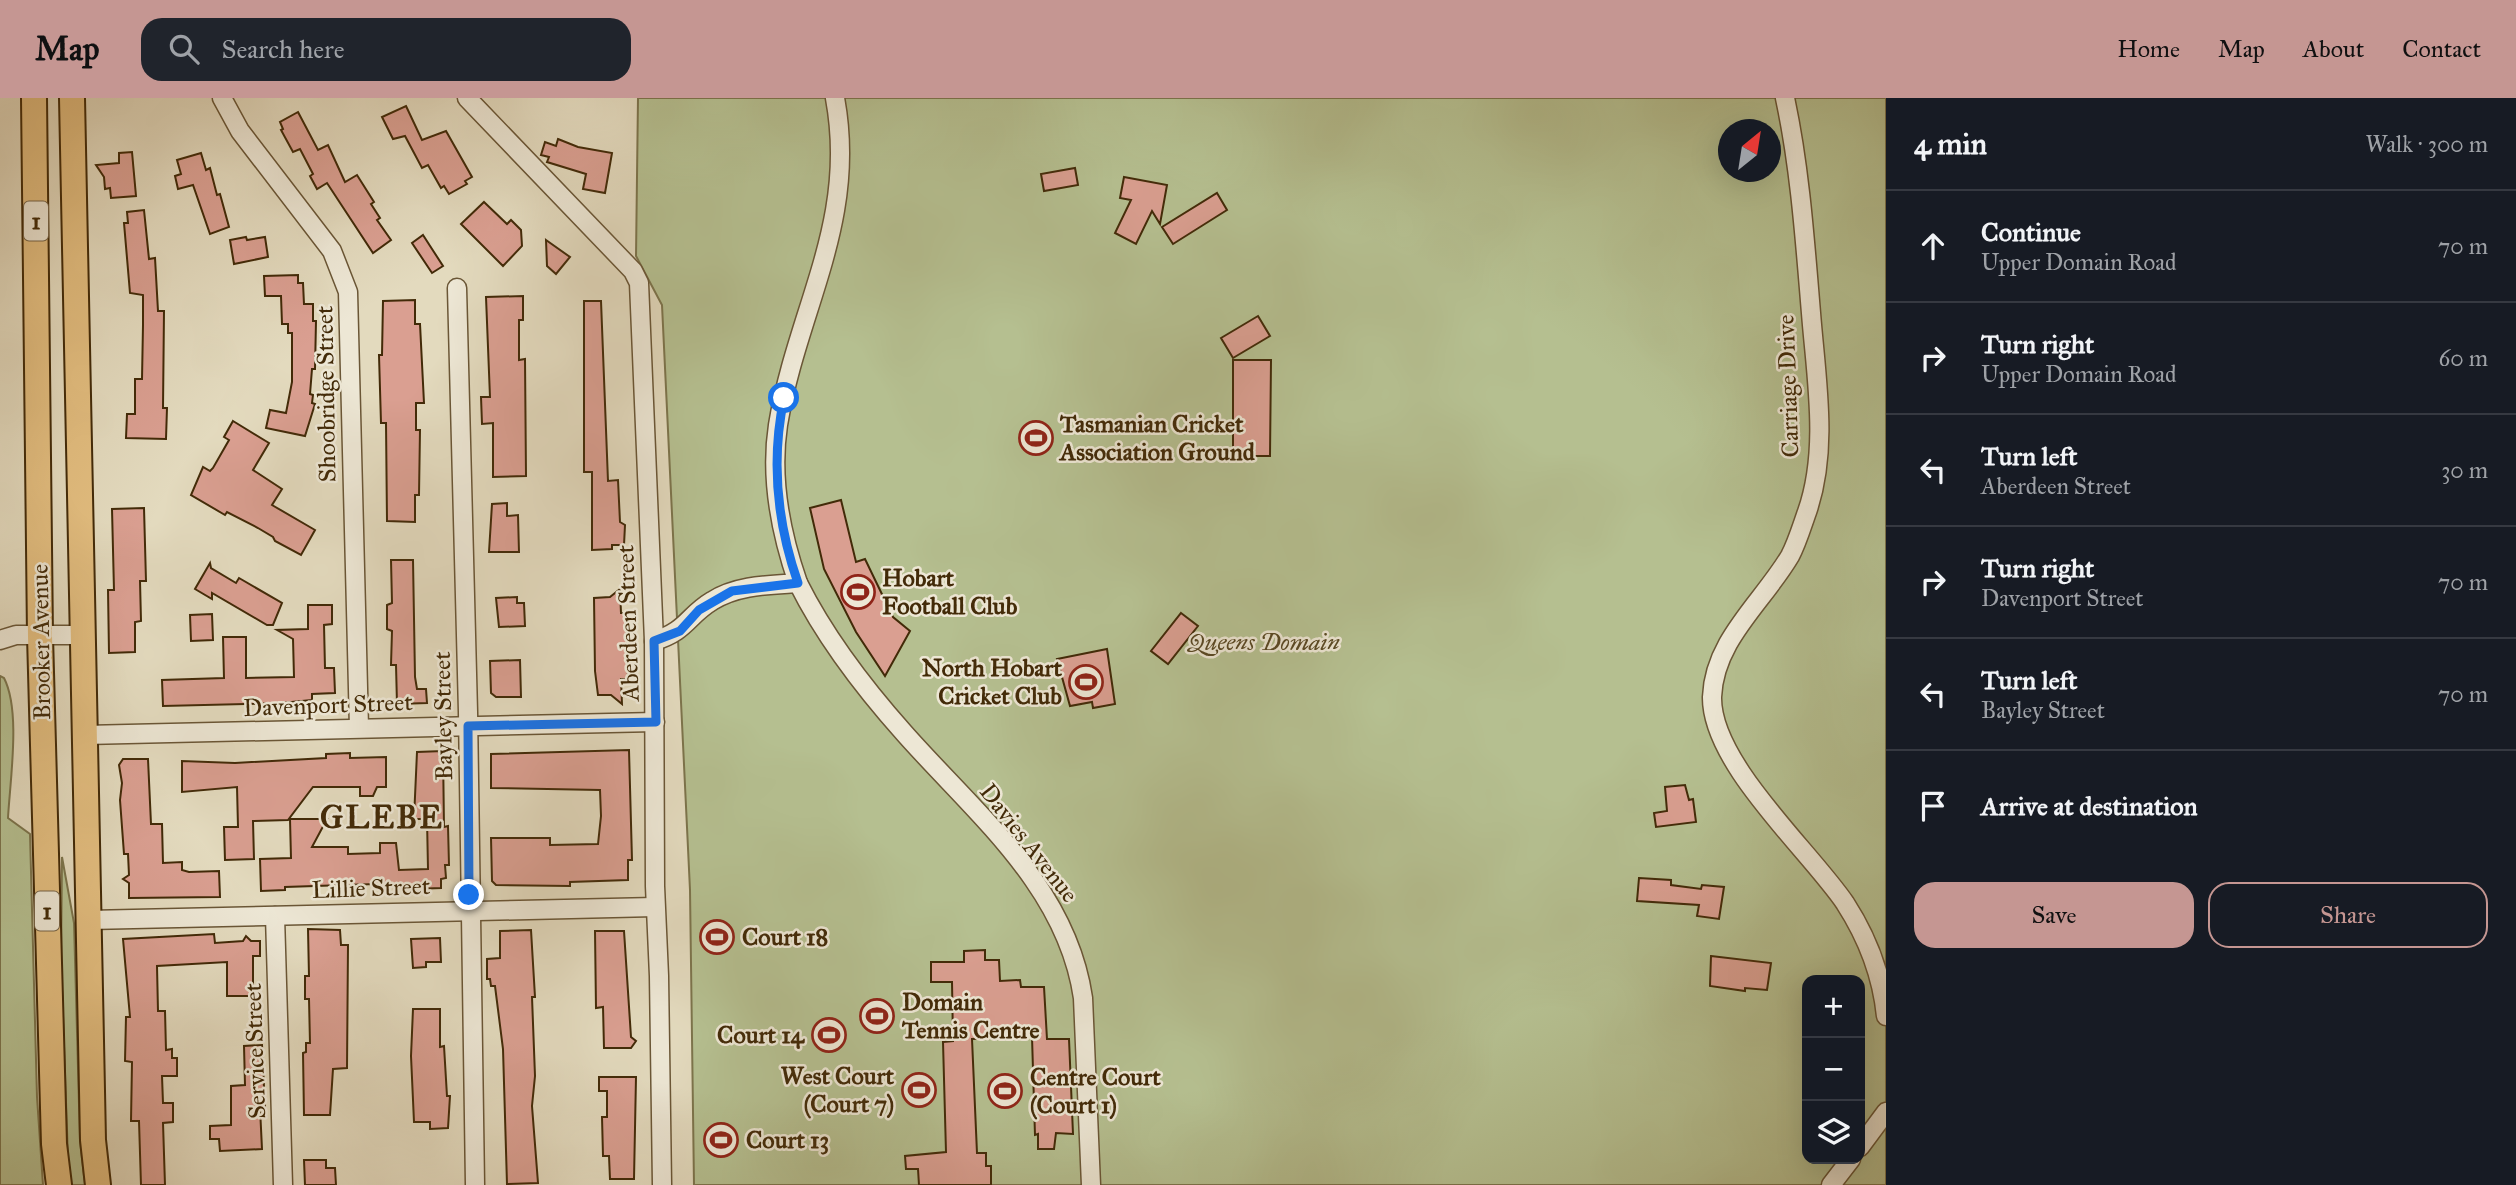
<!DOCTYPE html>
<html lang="en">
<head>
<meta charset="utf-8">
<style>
	:root { --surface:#171b24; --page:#20242c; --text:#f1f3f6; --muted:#9ea1a6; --line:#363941; --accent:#c59692 }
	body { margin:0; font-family:"IM FELL Great Primer",serif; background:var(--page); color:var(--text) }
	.controls { position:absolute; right:21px; bottom:21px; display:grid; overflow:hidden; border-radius:14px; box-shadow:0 7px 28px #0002 }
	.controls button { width:63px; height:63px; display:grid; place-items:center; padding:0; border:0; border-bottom:2px solid var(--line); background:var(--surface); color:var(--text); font:35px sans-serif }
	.compass { position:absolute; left:1718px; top:21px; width:63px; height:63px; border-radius:50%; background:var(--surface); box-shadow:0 7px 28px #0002; rotate:30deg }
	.stop { position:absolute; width:21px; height:21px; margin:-16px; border:5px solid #1a73e8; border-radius:50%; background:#fff }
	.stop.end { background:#1a73e8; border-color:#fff; box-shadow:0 2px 7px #0008 }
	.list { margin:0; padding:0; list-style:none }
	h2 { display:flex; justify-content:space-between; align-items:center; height:91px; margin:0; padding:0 28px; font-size:30px }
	h2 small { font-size:23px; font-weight:400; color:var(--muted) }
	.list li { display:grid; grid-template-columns:46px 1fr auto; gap:21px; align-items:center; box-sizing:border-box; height:112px; padding:0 28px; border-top:2px solid var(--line) }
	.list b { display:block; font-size:26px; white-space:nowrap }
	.list p { margin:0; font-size:23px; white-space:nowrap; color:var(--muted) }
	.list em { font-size:23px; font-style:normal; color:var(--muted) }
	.actions { display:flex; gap:14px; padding:21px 28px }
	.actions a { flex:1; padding:16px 0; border:2px solid var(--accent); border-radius:21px; text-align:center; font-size:24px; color:var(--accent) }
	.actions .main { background:var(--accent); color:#111 }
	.icon { flex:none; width:38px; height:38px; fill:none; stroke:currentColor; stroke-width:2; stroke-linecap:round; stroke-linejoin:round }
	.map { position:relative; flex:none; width:1886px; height:1087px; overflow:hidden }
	header { display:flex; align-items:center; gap:42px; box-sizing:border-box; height:98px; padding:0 35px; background:var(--accent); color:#111 }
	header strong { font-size:33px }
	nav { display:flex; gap:38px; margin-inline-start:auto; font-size:24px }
	.search { width:490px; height:63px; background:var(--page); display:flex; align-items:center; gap:18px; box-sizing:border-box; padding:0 24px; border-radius:21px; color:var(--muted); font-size:26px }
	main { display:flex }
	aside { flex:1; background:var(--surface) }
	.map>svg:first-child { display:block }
</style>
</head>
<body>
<header>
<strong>Map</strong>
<div class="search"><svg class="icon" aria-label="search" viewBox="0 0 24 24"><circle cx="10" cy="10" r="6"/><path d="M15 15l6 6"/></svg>Search here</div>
<nav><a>Home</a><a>Map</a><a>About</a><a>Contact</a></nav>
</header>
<main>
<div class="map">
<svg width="1886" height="1087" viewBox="0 0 1886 1087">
	<rect width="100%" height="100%" fill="#e3dabe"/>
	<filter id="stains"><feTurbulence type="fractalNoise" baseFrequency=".00286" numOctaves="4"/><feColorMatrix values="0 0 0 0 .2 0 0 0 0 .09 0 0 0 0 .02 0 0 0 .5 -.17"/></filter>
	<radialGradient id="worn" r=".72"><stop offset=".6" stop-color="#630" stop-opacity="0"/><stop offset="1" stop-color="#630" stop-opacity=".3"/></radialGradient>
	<g fill="#b5bf90" stroke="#7c744c" stroke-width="2" fill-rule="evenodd">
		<path d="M638,0H1886V1087H694L690,792L662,207L636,158ZM1728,32H1770V74H1728ZM1807,882H1860V1061H1807Z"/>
		<path d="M0,578L4,580C21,613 10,682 8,720L30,736L37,999L43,1087H0Z"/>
		<polygon points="62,759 74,825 80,1043 85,1087 71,1087 68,1060 61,864"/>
	</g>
	<g fill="#da9f91" stroke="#422a08" stroke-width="2">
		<polygon points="406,8 422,42 446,33 472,79 465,83 467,86 449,96 444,88 441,90 428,67 422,70 405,38 393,41 382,19"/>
		<polygon points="298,14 318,52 328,47 345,84 357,77 374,104 371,106 380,120 377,122 391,142 373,155 327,85 317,91 310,78 313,76 300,51 293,54 281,32 283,31 280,24"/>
		<polygon points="558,41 578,49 612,55 605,95 583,91 586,76 547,64 549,59 541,57 545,44 556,48"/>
		<polygon points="132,54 136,98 111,100 110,90 105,91 104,79 96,67 119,65 119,55"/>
		<polygon points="201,55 206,72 210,70 217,97 220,96 229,129 210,136 193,87 178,91 175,78 181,76 177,62"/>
		<polygon points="1075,70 1078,87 1044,93 1041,76"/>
		<polygon points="1124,79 1167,87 1160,126 1152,113 1136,146 1115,135 1131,102 1120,100"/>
		<polygon points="1217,95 1227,112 1173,146 1162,129"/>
		<polygon points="484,104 507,126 511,122 521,132 522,148 503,168 461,126"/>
		<polygon points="144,112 149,161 155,160 158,213 164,213 163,310 167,310 166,341 126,340 127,316 135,316 135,281 142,281 143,227 143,197 130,195 124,125 128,125 127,114"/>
		<polygon points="423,137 443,168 432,175 412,145"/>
		<polygon points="246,139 247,142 265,139 268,159 234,166 230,142"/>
		<polygon points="546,142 570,159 556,176 547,168"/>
		<polygon points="298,177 298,185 303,185 304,206 313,206 313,223 316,223 315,271 312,271 310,296 313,297 312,305 315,306 305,338 266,330 270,312 286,315 292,284 292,235 288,235 288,226 282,226 281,198 265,198 264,178"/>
		<polygon points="523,198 523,222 519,222 519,262 525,261 526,378 493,379 493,325 482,326 481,299 490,299 486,199"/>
		<polygon points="415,202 415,226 420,226 424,305 416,305 416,332 420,332 419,397 415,397 415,424 387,423 386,325 381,325 379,257 382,257 383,203"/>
		<polygon points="584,203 601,203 608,383 618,382 620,424 625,427 624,447 612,447 612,451 592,452 592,374 584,374"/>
		<polygon points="1258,218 1270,238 1233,260 1221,240"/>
		<polygon points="1233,262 1271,262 1270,358 1233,358"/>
		<polygon points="233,323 269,345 253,372 282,391 272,407 315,432 301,457 275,443 273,439 258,430 227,414 225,417 191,397 203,369 210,373 213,370 229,342 224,339"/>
		<polygon points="841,402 856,464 865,461 893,519 910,533 885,578 856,534 824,471 810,410"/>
		<polygon points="507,405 507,418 518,417 519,454 489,454 492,406"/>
		<polygon points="144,410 146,483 140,483 141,523 135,524 135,554 109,555 108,492 114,492 112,411"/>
		<polygon points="391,462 413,462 415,579 417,591 426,591 427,605 397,606 396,567 391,567 392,533 387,531 387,507 392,505"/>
		<polygon points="210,465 211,470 236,485 239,480 282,505 273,527 267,527 212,495 212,501 195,491"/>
		<polygon points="620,491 621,515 626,515 628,581 621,581 622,606 611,597 598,597 595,573 594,500 610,499"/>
		<polygon points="517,499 517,505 524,505 525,528 499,529 496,500"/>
		<polygon points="308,507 332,507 332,526 324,527 325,570 334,570 335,595 312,596 312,602 281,605 163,608 162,582 224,580 223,539 246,539 246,580 294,579 293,541 277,532 308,531"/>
		<polygon points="1181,515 1198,528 1168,566 1151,553"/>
		<polygon points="212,516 213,542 191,543 190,517"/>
		<polygon points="1107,551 1115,606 1093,610 1092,604 1070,608 1057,561"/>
		<polygon points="520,562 521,599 496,599 491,595 490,563"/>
		<polygon points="629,652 632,762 628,762 628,782 570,784 570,788 496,787 492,783 491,740 550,740 550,747 598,746 601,718 600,692 491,690 491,656"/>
		<polygon points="443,653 444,729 448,728 449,767 445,767 446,780 441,781 441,790 414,791 414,788 376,786 285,789 285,792 261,793 260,761 291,760 290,721 327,721 312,749 348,749 348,756 380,755 380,745 396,745 399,772 428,771 427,721 414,721 417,654"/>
		<polygon points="350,655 350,660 386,659 386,689 377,689 373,698 360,698 360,689 313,689 288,722 253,723 254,761 225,762 224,729 238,729 237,689 182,694 182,663 235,665 326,660 326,656"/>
		<polygon points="123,661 148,661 151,726 162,726 163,765 182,764 182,772 189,774 219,773 220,799 129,800 129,785 123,781 129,777 128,756 124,756 120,702 122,685 119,667"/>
		<polygon points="1685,687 1689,702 1693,701 1696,724 1656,729 1654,715 1667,713 1665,689"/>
		<polygon points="1639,780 1671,782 1671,787 1701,791 1702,787 1724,789 1719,821 1697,818 1699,807 1637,803"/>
		<polygon points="308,831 340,832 341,847 348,847 347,970 333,971 330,1017 304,1017 303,955 306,954 306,945 310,945 309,901 305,901 305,878 309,878"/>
		<polygon points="531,832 535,899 532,899 535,978 532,1008 538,1085 507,1086 503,951 495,888 491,888 490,881 487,881 487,861 500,860 500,833"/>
		<polygon points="595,833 624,833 631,939 636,943 631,950 604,950 603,909 596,910"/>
		<polygon points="214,836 215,845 243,843 246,838 251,843 260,843 260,858 253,858 253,898 227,898 227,864 157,868 158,913 165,913 166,952 172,951 172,960 177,960 177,978 162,978 163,1005 173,1005 173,1024 163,1025 165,1087 141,1087 139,1023 131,1023 132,964 125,963 126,919 130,919 123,841"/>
		<polygon points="440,840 441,864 426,864 426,869 413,870 411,841"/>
		<polygon points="985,852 985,862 999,862 1000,883 1020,882 1021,889 1044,889 1047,941 1069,941 1073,1036 1056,1035 1054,1051 1038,1051 1038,1036 1035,1037 1032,939 972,941 977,1055 986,1055 986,1068 991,1068 991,1087 919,1087 918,1071 906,1071 905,1058 946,1054 943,944 953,943 952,884 931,884 931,864 964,864 964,853"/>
		<polygon points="1711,858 1771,865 1767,892 1745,890 1745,893 1710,888"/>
		<polygon points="413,911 440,911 440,949 444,948 447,998 450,998 448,1030 430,1031 430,1024 414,1024 411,958"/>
		<polygon points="262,947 265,1010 260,1010 262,1051 220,1053 219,1041 210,1041 210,1028 231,1027 231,988 245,987 244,948"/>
		<polygon points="599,979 636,979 634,1081 610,1081 609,1058 603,1058 602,1019 607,1019 607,993 599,993"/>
		<polygon points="304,1062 326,1062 326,1070 335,1070 336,1087 305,1087"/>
	</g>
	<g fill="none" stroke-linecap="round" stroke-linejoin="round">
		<g stroke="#6a5636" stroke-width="21">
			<g id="minor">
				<polyline points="222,0 240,33 332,153 348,194 359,630"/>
				<polyline points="467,0 633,173 639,185 654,543 655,788 659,878 662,1087"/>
				<path d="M1785,0C1800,70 1805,143 1811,215C1816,280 1829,351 1807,414C1802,428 1797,445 1790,458C1763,504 1714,542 1712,599C1711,665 1809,752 1845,805C1867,839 1882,878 1886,918"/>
				<polyline points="457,190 468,614 475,1087"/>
				<path d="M798,485C826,541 863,589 905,636C976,716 1067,789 1083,900L1091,1087"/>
				<polyline points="0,542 16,537 84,537"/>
				<path d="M654,543C687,533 687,518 712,503C737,487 769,487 798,485C781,436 770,379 778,327C797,211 858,124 835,0"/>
				<polyline points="85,637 655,624"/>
				<polyline points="275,818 283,1087"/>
				<polyline points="89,822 655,809"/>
				<polyline points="1860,1049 1886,1014"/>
				<polyline points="1831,1087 1851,1061"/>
			</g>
		</g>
		<g stroke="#422a08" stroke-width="28">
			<g id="highway">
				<polyline points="34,0 40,538 54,1046 59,1087"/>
				<polyline points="72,0 93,1042 98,1087"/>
			</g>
		</g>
		<use href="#minor" stroke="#ede7d5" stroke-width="18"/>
		<use href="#highway" stroke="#e2bd7f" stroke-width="24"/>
	</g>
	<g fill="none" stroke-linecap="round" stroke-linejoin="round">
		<path stroke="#1a73e8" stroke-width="9" d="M469,797L468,628L656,624L654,543L680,533L699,512L732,493L798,485C777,425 771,362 784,300"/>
	</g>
	<defs>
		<g id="stadium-ring" transform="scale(1.75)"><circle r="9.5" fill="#ede7d5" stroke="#8f2418" stroke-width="1.5"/><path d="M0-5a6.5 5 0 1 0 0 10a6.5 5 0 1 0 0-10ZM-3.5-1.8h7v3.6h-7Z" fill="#8f2418"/></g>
	</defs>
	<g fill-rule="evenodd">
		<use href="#stadium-ring" x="1036" y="340"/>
		<use href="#stadium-ring" x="858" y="494"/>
		<use href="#stadium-ring" x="1086" y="584"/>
		<use href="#stadium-ring" x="717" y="839"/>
		<use href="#stadium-ring" x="877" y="918"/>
		<use href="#stadium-ring" x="829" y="937"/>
		<use href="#stadium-ring" x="919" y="992"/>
		<use href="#stadium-ring" x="1005" y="993"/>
		<use href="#stadium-ring" x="721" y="1042"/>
	</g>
	<g text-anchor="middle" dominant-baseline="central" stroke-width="5" stroke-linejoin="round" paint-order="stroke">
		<g fill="#ede7d5" stroke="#756346" stroke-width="2">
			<rect x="24" y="103.5" width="24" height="39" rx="5"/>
			<rect x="35" y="793.5" width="24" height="39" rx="5"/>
		</g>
		<g font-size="23" font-weight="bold" fill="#422a08">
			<text x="36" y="123">1</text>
			<text x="47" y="813">1</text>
		</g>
		<g font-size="24" fill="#422a08" stroke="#ede7d5">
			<text transform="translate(1788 288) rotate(-92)">Carriage Drive</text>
			<text transform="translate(326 296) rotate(-91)">Shoobridge Street</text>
			<text transform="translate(628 525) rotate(-92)">Aberdeen Street</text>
			<text transform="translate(41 544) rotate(-91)">Brooker Avenue</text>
			<text transform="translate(328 607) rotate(-2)">Davenport Street</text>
			<text transform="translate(443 618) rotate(-91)">Bayley Street</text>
			<text transform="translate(1029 745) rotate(52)">Davies Avenue</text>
			<text transform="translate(371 790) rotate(-2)">Lillie Street</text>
			<text transform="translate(255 953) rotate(-92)">Service Street</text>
		</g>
		<g font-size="24" font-weight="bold" fill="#422a08" stroke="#ede7d5" text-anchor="start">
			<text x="1060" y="326">Tasmanian Cricket<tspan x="1060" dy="28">Association Ground</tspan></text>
			<text x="882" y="480">Hobart<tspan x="882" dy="28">Football Club</tspan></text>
			<text x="1062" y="570" text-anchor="end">North Hobart<tspan x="1062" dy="28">Cricket Club</tspan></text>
			<text x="742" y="839">Court 18</text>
			<text x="902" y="904">Domain<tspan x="902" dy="28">Tennis Centre</tspan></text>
			<text x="804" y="937" text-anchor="end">Court 14</text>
			<text x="894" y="978" text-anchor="end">West Court<tspan x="894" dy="28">(Court 7)</tspan></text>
			<text x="1030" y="979">Centre Court<tspan x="1030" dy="28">(Court 1)</tspan></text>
			<text x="746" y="1042">Court 13</text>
		</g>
		<g font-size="24" font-style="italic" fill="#594823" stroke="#ede7d5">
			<text x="1264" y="544">Queens Domain</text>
		</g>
		<g font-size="32" font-weight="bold" letter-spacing="2" fill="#422a08" stroke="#ede7d5">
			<text x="382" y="719">GLEBE</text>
		</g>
	</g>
	<rect width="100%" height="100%" filter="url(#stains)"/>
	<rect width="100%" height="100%" fill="url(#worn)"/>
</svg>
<div class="controls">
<button>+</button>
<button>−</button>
<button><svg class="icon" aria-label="layers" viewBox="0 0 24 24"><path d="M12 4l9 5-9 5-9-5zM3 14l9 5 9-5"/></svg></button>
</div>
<svg class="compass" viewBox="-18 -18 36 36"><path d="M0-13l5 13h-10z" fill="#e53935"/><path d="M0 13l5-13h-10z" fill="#9ea1a6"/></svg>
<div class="stop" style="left:784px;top:300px"></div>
<div class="stop end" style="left:469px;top:797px"></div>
</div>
<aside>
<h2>4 min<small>Walk · 300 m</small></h2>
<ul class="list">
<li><svg class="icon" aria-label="ahead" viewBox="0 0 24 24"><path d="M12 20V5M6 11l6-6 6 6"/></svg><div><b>Continue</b><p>Upper Domain Road</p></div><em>70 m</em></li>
<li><svg class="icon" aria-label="right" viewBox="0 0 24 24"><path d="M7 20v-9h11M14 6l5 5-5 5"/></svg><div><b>Turn right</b><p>Upper Domain Road</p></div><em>60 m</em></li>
<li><svg class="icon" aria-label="left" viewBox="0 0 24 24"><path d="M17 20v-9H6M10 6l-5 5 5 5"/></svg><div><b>Turn left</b><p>Aberdeen Street</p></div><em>30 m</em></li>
<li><svg class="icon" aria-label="right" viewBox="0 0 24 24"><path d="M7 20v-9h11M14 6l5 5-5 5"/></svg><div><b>Turn right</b><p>Davenport Street</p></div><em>70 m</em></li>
<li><svg class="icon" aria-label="left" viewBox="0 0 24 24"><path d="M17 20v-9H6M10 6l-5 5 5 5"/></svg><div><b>Turn left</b><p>Bayley Street</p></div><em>70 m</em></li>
<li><svg class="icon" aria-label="arrive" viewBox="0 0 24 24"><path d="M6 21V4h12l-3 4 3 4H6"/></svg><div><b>Arrive at destination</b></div></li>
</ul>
<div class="actions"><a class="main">Save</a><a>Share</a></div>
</aside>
</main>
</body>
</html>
